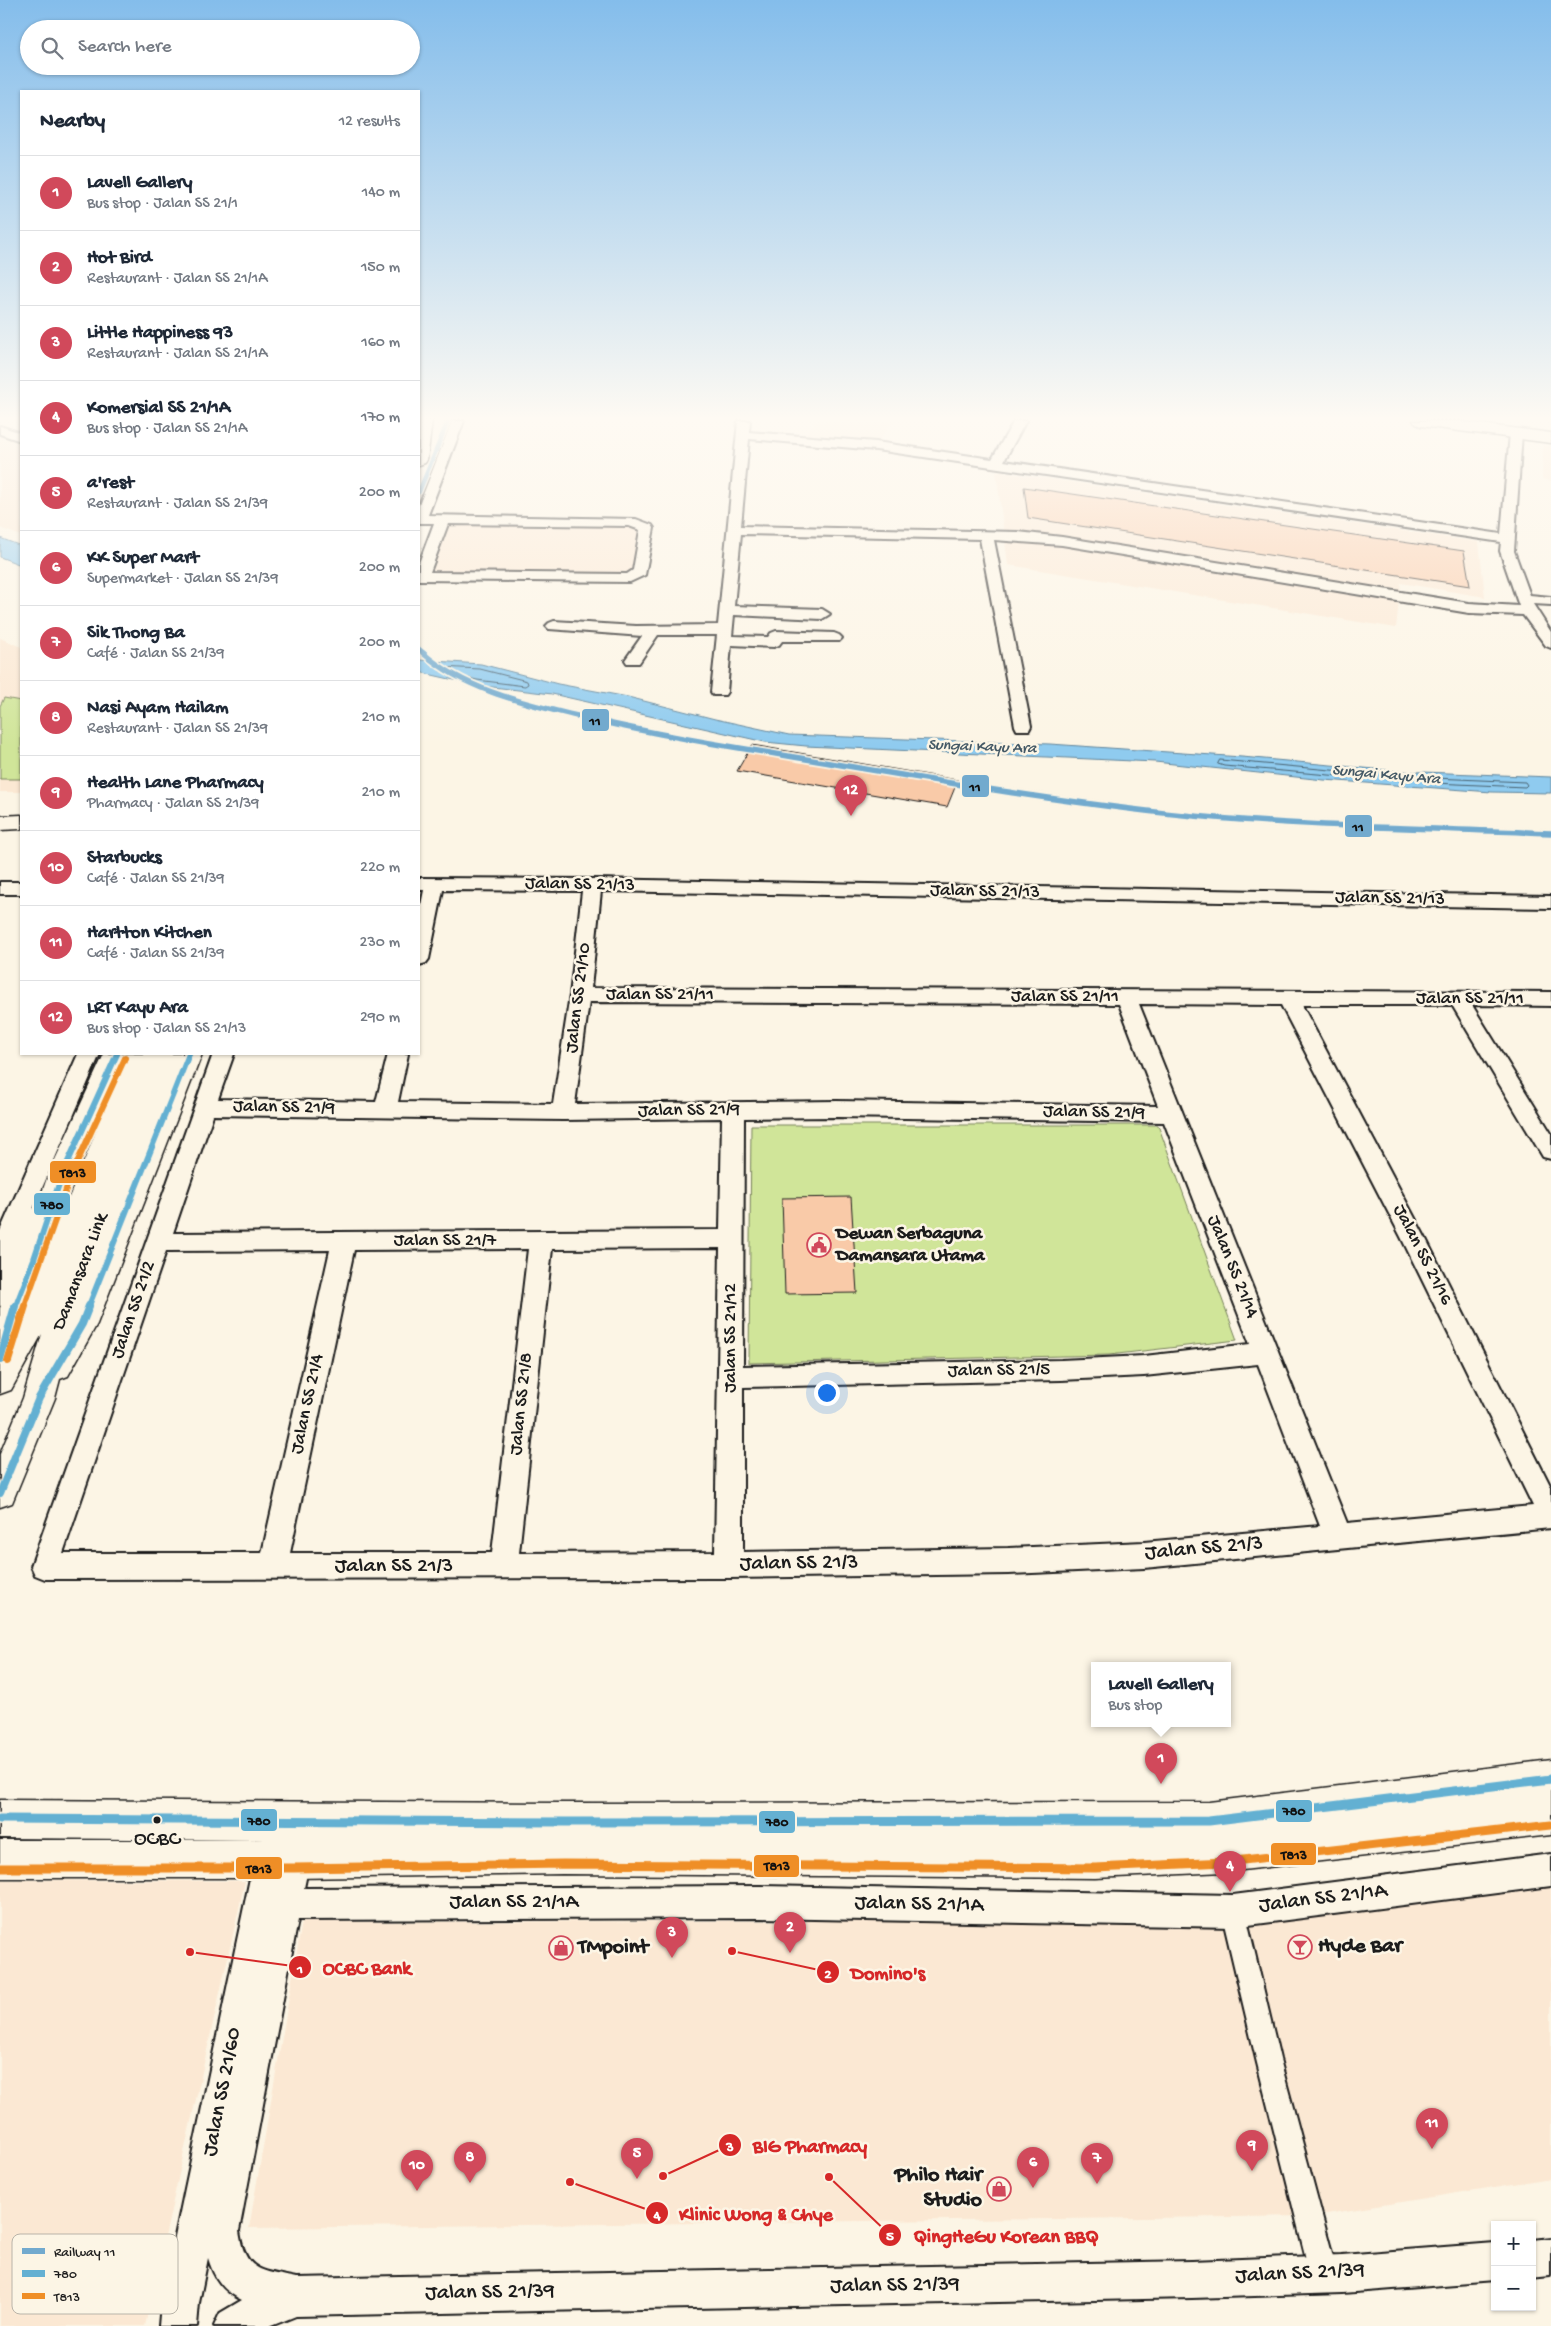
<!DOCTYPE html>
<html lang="en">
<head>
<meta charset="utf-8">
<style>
	:root { --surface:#fff; --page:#f6f6f7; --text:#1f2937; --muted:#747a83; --line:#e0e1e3; --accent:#d1495b }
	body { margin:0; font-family:"Gochi Hand",sans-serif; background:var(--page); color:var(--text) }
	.controls { position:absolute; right:15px; bottom:15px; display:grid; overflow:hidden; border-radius:0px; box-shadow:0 1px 4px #0004 }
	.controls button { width:45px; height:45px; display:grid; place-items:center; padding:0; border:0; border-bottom:1px solid var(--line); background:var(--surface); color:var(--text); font:25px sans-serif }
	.you { position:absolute; left:826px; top:1392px; width:18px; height:18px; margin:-12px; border:4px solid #fff; border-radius:50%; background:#1a73e8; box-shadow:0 0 0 8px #1a73e833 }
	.badge { display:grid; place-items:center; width:32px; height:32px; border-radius:50%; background:var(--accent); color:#fff; font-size:16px; font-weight:700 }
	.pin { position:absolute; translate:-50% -41px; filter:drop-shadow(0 1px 2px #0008) }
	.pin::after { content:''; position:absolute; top:26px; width:18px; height:15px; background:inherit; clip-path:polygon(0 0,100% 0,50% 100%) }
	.popup { position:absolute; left:1091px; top:1662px; width:140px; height:65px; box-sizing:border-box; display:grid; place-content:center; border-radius:0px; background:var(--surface); filter:drop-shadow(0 1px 4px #0005); font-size:16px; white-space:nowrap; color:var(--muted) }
	.popup b { font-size:19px; color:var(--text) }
	.popup::after { content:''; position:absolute; left:50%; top:100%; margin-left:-10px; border:10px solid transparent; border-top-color:var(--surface) }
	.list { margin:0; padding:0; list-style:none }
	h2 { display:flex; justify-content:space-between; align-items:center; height:65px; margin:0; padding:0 20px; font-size:21px }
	h2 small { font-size:16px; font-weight:400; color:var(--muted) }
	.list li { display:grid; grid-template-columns:32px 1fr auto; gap:15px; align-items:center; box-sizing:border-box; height:75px; padding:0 20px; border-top:1px solid var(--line) }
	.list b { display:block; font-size:19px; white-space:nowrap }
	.list p { margin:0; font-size:16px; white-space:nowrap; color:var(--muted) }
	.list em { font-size:16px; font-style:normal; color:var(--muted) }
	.icon { flex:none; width:28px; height:28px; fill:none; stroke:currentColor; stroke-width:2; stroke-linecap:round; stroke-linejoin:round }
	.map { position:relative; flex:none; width:1551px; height:2326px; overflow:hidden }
	.search { position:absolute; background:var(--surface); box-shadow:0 1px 4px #0004; left:20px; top:20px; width:400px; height:55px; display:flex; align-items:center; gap:12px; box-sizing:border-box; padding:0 18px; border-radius:28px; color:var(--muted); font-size:19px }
	.panel { position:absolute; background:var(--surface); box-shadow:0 1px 4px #0004; left:20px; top:90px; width:400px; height:965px; border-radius:0px }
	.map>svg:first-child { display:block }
</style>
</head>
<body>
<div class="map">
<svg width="1551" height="2326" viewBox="0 0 1551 2326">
	<rect width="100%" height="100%" fill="#fcf5e5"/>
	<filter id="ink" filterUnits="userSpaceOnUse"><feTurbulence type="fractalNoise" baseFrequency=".02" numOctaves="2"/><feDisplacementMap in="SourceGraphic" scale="10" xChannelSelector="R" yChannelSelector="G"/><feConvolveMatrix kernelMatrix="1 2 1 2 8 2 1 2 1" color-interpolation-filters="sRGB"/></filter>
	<g filter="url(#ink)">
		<g fill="#fbe8d3">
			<polygon points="815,421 893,421 878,442 806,434"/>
			<polygon points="0,435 21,442 21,536 0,528"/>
			<polygon points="1543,445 1551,446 1551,481 1542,479"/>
			<polygon points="996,471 1479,542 1485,597 1401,583 1396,628 1008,565"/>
			<polygon points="448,517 640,519 631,581 425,579"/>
			<polygon points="0,638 21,647 21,792 0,792"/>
			<polygon points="1551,1873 1551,2178 1314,2216 249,2228 302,1922 1249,1920"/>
			<polygon points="0,1880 245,1881 145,2326 0,2326"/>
		</g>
		<g fill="#d0e599" stroke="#76805a">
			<polygon points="4,698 21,701 21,779 0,779 0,706"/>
			<polygon points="751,1125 1158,1125 1237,1340 1109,1355 749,1363"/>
		</g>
		<g fill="#8fcbef" stroke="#61859b">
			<polygon points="0,538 21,546 21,565 0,557"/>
			<polygon points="419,660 481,664 558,684 628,697 715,719 789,735 1050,744 1242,757 1397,771 1551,777 1551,793 1492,792 1324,780 1155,762 806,746 765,742 552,694 476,685 419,672"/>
		</g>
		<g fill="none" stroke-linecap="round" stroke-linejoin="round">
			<g stroke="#4a6270" stroke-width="1">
				<polygon points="441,667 480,669 527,681 528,684 525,686 477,680 440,671"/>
				<polygon points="1220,760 1364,773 1366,776 1364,778 1224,766 1218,764"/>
				<polygon points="1434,778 1525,782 1527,785 1525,787 1434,783 1432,780"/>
			</g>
		</g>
		<g fill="#f9caa8" stroke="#1c1c1c">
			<polygon points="1024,487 1464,551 1470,586 1028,518"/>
			<polygon points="752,745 958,780 947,807 737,771"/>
			<polygon points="851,1197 857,1293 785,1294 782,1198"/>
		</g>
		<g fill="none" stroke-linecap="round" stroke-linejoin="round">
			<g stroke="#1c1c1c" stroke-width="4">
				<polygon id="pedestrian" points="1233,1899 1241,1903 1245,1911 1280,2059 1338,2275 1334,2285 1324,2289 1314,2285 1310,2275 1256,2059 1221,1911 1225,1903"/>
			</g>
			<g stroke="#1c1c1c" stroke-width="4">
				<g id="minor">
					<path d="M452,421H464L428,515L636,519L652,525L654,528L645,575L630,582L419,580V563L434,523H419V505ZM448,524L629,526L640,530L633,570L627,574L430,572Z"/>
					<path d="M738,421H750L749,432L876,442L992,459L1014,421H1026L1004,461L1501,534L1510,433L1516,429L1520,430L1522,433L1514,551L1530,595L1551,597V605L1533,604L1551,632V648L1546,646L1523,615L1469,613L1062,545L994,540L1031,726L1029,730H1017L1015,726L980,539L741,534L734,606L822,609L830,614L822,619L734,615L732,636L768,637L771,633L776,631L834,633L839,635L842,638L839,641H782L779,645L774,647L731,645L727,692L725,695H713L711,692L717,635H658L639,663H627L625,660L642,636L549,629L546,626L549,623L554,621L636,626L718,625ZM749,439L876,450L1501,542L1500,551L1519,606L1469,603L1062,537L1018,532L741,526Z"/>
					<polygon points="0,426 21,433 21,441 0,434"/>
					<path d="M419,878L592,879L1551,896V908L601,891L591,988L1551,992V1006L1472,1005L1551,1133V1159L1543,1157L1452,1005H1302L1425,1237L1551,1487V1528L1144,1568L1009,1574L729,1578L45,1579L35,1575L31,1566L213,1054H234L218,1099L376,1102L388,1054H408L398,1102L553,1104L570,995L582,891L443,890L429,959L426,963L419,965V915L424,890H419ZM589,1002L1119,1004L1158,1106L837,1101L575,1104ZM1139,1004L1281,1005L1401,1237L1533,1506L1347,1523ZM213,1115L563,1120L722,1118L720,1230L173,1233ZM837,1117L1164,1122L1250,1344L1144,1356L1061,1360L743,1366L744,1118ZM720,1248L715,1552L519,1553L552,1249ZM528,1249L492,1553H290L354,1250ZM330,1250L262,1553H63L166,1251ZM1258,1364L1320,1526L1144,1542L1009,1548L743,1552V1387L1061,1380L1144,1376Z"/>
					<rect x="0" y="882" width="21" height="12"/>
					<polygon points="78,1054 100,1054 33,1209 39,1207 47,1210 51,1216 29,1257 9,1303 0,1306 0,1231"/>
					<path d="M270,1843L282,1850L294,1843L305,1848L310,1859L304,1888L761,1886L1233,1895L1551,1854V1886L1233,1927L761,1918L298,1920L239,2231C245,2272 260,2270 296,2278L1192,2261L1342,2255L1495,2243V2281L1342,2293L1192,2298L296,2316L271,2326H214L220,2313L242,2300C223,2291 214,2278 208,2258L199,2303L197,2326H159L161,2303L254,1859L259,1848Z"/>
					<polygon points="1551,2238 1551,2276 1532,2278 1532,2240"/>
				</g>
			</g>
			<g stroke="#1c1c1c" stroke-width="3">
				<g id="tertiary">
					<polygon points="1413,421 1456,421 1551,433 1551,443 1421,426 1416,424"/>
					<polygon points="1551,1760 1551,1835 1225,1872 1095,1878 563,1874 294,1878 0,1878 0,1840 265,1840 0,1838 0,1800 566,1803 1209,1802"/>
				</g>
			</g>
			<g stroke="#1c1c1c" stroke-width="3">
				<polygon id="secondary" points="21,815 21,829 0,830 0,816"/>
			</g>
			<g stroke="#1c1c1c" stroke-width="3">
				<g id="motorway">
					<polygon points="419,421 432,421 427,460 425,463 419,465"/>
					<path d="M104,1054H154L143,1081L154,1054H202L97,1324L68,1376L60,1379L55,1398L12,1503L0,1507V1454L23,1398L42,1334L11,1390L0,1394V1308L19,1259L48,1175ZM108,1103L66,1205L76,1175Z"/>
				</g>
			</g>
			<use href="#pedestrian" fill="#fcf5e5" fill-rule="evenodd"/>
			<use href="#minor" fill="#fcf5e5" fill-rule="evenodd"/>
			<use href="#tertiary" fill="#fcf5e5" fill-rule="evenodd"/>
			<use href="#secondary" fill="#fcf5e5" fill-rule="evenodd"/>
			<use href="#motorway" fill="#fcf5e5" fill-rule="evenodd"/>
			<g stroke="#fcf5e5" stroke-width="10">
				<g id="bus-1-far2">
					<polyline points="15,1308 34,1259 62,1175 117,1054"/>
					<polyline points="88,1308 189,1054"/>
				</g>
			</g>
			<g stroke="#fcf5e5" stroke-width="11">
				<g id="bus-1-far1">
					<polyline points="0,1359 15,1306"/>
					<polyline points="0,1493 39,1398 82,1324 89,1306"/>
				</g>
			</g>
			<g stroke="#fcf5e5" stroke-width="13">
				<polyline id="bus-1" points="0,1819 566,1822 1209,1821 1551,1779"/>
			</g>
			<g stroke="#fcf5e5" stroke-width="10">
				<polyline id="bus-2-far2" points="24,1308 70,1178 125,1058"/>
			</g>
			<g stroke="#fcf5e5" stroke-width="11">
				<polyline id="bus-2-far1" points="8,1361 25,1306"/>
			</g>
			<g stroke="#fcf5e5" stroke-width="13">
				<polyline id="bus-2" points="0,1868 294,1868 563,1864 1095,1868 1226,1862 1551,1825"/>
			</g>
			<use href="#bus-1-far2" stroke="#64b0d2" stroke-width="6"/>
			<use href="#bus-1-far1" stroke="#64b0d2" stroke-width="8"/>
			<use href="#bus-1" stroke="#64b0d2" stroke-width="9"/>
			<use href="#bus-2-far2" stroke="#ef8e26" stroke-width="6"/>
			<use href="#bus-2-far1" stroke="#ef8e26" stroke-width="8"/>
			<use href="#bus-2" stroke="#ef8e26" stroke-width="9"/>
			<g stroke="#fcf5e5" stroke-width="7">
				<g id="rail-1-far1">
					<polyline points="419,492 448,421"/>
					<polyline points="419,649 425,654"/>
				</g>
			</g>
			<g stroke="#fcf5e5" stroke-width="9">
				<path id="rail-1" d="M423,653C465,690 524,703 577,716C639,731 701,742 764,752C897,774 1030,798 1164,813C1292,827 1422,828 1551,833"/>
			</g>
			<use href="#rail-1-far1" stroke="#72aace" stroke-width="4.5"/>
			<use href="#rail-1" stroke="#72aace" stroke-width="5.5"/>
		</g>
	</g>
	<linearGradient id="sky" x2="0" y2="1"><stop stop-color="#84bdeb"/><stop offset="0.56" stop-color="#fefaf3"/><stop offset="1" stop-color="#fefaf3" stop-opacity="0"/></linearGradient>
	<rect width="1551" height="747" fill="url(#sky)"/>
	<defs>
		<g id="civic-ring" transform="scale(1.25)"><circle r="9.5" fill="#fcf5e5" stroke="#d1495b" stroke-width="1.5"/><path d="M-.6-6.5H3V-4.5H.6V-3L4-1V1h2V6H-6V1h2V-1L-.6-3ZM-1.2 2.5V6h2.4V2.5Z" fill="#d1495b"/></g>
		<g id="bar-ring" transform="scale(1.25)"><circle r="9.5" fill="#fcf5e5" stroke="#d1495b" stroke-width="1.5"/><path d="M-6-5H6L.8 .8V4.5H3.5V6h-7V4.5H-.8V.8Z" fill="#d1495b"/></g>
		<g id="shop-ring" transform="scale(1.25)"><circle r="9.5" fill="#fcf5e5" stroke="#d1495b" stroke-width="1.5"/><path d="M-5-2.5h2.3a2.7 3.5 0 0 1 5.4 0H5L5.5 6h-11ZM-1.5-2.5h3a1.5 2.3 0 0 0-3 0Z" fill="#d1495b"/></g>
	</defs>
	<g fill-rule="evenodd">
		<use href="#civic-ring" x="819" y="1245"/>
		<use href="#bar-ring" x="1300" y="1947"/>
		<use href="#shop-ring" x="561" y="1948"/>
		<use href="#shop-ring" x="999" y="2189"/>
	</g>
	<circle fill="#1c1c1c" stroke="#fcf5e5" stroke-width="2" cx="157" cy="1820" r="4.5"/>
	<g text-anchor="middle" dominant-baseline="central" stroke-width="5" stroke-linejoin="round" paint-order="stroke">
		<g font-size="16" font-style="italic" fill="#445966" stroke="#fcf5e5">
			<text transform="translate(982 748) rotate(2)">Sungai Kayu Ara</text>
			<text transform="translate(1386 776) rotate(5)">Sungai Kayu Ara</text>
		</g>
		<g font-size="19" fill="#1c1c1c" stroke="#fcf5e5">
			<text transform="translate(580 885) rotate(1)">Jalan SS 21/13</text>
			<text transform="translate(985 892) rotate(1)">Jalan SS 21/13</text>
			<text transform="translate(1390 899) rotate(1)">Jalan SS 21/13</text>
			<text x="660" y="995">Jalan SS 21/11</text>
			<text x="1065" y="997">Jalan SS 21/11</text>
			<text transform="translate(579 998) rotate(-83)">Jalan SS 21/10</text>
			<text x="1470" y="999">Jalan SS 21/11</text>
			<text transform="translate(284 1108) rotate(1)">Jalan SS 21/9</text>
			<text transform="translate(689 1111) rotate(-1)">Jalan SS 21/9</text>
			<text transform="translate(1094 1113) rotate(1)">Jalan SS 21/9</text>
			<text x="445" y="1241">Jalan SS 21/7</text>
			<text transform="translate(1422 1255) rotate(63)">Jalan SS 21/16</text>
			<text transform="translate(1232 1267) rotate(68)">Jalan SS 21/14</text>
			<text transform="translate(81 1272) rotate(-69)">Damansara Link</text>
			<text transform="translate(134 1310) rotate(-71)">Jalan SS 21/2</text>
			<text transform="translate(731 1338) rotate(-90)">Jalan SS 21/12</text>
			<text transform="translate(999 1371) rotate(-1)">Jalan SS 21/5</text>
			<text transform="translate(308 1404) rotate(-78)">Jalan SS 21/4</text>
			<text transform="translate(522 1404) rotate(-84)">Jalan SS 21/8</text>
		</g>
		<g font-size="19" font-weight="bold" fill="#1c1c1c" stroke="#fcf5e5" text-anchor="start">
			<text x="836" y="1234">Dewan Serbaguna<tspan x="836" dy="22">Damansara Utama</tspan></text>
		</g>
		<g font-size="21" fill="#1c1c1c" stroke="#fcf5e5">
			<text x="157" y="1840">OCBC</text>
		</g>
		<g font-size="22" fill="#1c1c1c" stroke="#fcf5e5">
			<text transform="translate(1204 1549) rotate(-5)">Jalan SS 21/3</text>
			<text transform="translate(799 1564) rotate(-1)">Jalan SS 21/3</text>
			<text x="394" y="1567">Jalan SS 21/3</text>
			<text transform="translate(1323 1899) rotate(-7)">Jalan SS 21/1A</text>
			<text x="514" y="1903">Jalan SS 21/1A</text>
			<text transform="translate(919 1905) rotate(1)">Jalan SS 21/1A</text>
			<text transform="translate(223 2092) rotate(-79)">Jalan SS 21/60</text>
			<text transform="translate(1300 2274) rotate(-3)">Jalan SS 21/39</text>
			<text transform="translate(895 2286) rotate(-1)">Jalan SS 21/39</text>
			<text transform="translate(490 2293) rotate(-1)">Jalan SS 21/39</text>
		</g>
		<g font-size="22" font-weight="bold" fill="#1c1c1c" stroke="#fcf5e5" text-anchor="start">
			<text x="1318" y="1947">Hyde Bar</text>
			<text x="578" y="1948">TMpoint</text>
			<text x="982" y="2176" text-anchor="end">Philo Hair<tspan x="982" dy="25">Studio</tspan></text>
		</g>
	</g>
	<rect x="12" y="2234" width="166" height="80" rx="8" fill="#fcf5e5" stroke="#b9b4a9" stroke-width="1"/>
	<rect x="22" y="2248" width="23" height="6" fill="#72aace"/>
	<rect x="22" y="2270" width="23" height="7" fill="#64b0d2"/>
	<rect x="22" y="2293" width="23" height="6" fill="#ef8e26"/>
	<g font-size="14" fill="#1c1c1c">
		<text x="54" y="2256">Railway 11</text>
		<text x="54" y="2278">780</text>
		<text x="54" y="2301">T813</text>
	</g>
	<path fill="none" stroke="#d62828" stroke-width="2" d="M190 1952L300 1967M732 1951L828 1972M663 2176L730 2145M570 2182L657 2213M829 2177L890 2235"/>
	<g fill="#d62828" stroke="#fcf5e5" stroke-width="2">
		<circle cx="190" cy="1952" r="5"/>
		<circle cx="732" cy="1951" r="5"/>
		<circle cx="663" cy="2176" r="5"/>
		<circle cx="570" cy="2182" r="5"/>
		<circle cx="829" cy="2177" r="5"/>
		<circle cx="300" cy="1967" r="12"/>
		<circle cx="828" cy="1972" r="12"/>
		<circle cx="730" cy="2145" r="12"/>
		<circle cx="657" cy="2213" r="12"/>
		<circle cx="890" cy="2235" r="12"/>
	</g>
	<g font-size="15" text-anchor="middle" font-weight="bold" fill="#fff">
		<text x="300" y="1973">1</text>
		<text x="828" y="1978">2</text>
		<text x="730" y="2151">3</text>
		<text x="657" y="2219">4</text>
		<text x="890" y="2240">5</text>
	</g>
	<g font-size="20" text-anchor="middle" font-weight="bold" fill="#d62828" stroke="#fcf5e5" stroke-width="5" stroke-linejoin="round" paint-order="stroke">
		<text x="367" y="1974">OCBC Bank</text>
		<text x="888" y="1979">Domino's</text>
		<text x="810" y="2152">BIG Pharmacy</text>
		<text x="756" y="2220">Klinic Wong &amp; Chye</text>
		<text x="1006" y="2242">QingHeGu Korean BBQ</text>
	</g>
	<g stroke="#fcf5e5" stroke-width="2">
		<rect x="581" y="708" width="29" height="24" rx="5" fill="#72aace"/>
		<rect x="961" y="774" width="29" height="24" rx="5" fill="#72aace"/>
		<rect x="1344" y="814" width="29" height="24" rx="5" fill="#72aace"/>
		<rect x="49" y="1160" width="48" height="24" rx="5" fill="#ef8e26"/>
		<rect x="33" y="1192" width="38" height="24" rx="5" fill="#64b0d2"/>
		<rect x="1275" y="1799" width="38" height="24" rx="5" fill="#64b0d2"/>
		<rect x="240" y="1808" width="38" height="24" rx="5" fill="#64b0d2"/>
		<rect x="758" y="1810" width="38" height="24" rx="5" fill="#64b0d2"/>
		<rect x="1270" y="1842" width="47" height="24" rx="5" fill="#ef8e26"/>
		<rect x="753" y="1854" width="47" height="24" rx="5" fill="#ef8e26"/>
		<rect x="235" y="1856" width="48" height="24" rx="5" fill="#ef8e26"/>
	</g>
	<g font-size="14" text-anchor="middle" font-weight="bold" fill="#111">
		<text x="595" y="725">11</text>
		<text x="975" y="791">11</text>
		<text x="1358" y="831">11</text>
		<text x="73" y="1177">T813</text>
		<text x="52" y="1209">780</text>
		<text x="1294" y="1815">780</text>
		<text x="259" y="1825">780</text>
		<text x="777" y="1826">780</text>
		<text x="1294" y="1859">T813</text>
		<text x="777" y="1870">T813</text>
		<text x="259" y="1873">T813</text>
	</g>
</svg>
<div class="controls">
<button>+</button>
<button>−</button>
</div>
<div class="you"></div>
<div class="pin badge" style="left:1161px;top:1784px">1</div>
<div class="popup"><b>Lavell Gallery</b>Bus stop</div>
<div class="pin badge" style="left:790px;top:1953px">2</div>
<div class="pin badge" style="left:672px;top:1958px">3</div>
<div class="pin badge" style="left:1230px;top:1892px">4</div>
<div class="pin badge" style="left:637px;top:2179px">5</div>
<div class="pin badge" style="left:1033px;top:2188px">6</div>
<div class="pin badge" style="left:1097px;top:2184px">7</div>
<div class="pin badge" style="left:470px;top:2183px">8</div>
<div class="pin badge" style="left:1252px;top:2171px">9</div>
<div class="pin badge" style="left:417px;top:2191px">10</div>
<div class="pin badge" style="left:1432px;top:2149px">11</div>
<div class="pin badge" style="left:851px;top:816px">12</div>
<div class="search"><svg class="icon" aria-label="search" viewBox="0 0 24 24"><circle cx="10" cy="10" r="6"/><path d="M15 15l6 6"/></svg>Search here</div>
<section class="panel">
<h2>Nearby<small>12 results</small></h2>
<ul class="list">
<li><span class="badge">1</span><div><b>Lavell Gallery</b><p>Bus stop · Jalan SS 21/1</p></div><em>140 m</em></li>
<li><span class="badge">2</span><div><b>Hot Bird</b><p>Restaurant · Jalan SS 21/1A</p></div><em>150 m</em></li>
<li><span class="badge">3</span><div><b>Little Happiness 93</b><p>Restaurant · Jalan SS 21/1A</p></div><em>160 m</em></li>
<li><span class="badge">4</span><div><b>Komersial SS 21/1A</b><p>Bus stop · Jalan SS 21/1A</p></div><em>170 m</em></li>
<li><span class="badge">5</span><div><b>a'rest</b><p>Restaurant · Jalan SS 21/39</p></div><em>200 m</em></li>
<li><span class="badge">6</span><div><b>KK Super Mart</b><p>Supermarket · Jalan SS 21/39</p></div><em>200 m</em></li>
<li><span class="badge">7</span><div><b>Sik Thong Ba</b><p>Café · Jalan SS 21/39</p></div><em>200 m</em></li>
<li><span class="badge">8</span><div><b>Nasi Ayam Hailam</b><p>Restaurant · Jalan SS 21/39</p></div><em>210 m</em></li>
<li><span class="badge">9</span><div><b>Health Lane Pharmacy</b><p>Pharmacy · Jalan SS 21/39</p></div><em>210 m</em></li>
<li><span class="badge">10</span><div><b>Starbucks</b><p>Café · Jalan SS 21/39</p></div><em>220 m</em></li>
<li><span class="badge">11</span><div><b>Hartton Kitchen</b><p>Café · Jalan SS 21/39</p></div><em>230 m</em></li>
<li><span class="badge">12</span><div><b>LRT Kayu Ara</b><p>Bus stop · Jalan SS 21/13</p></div><em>290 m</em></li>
</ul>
</section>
</div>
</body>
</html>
